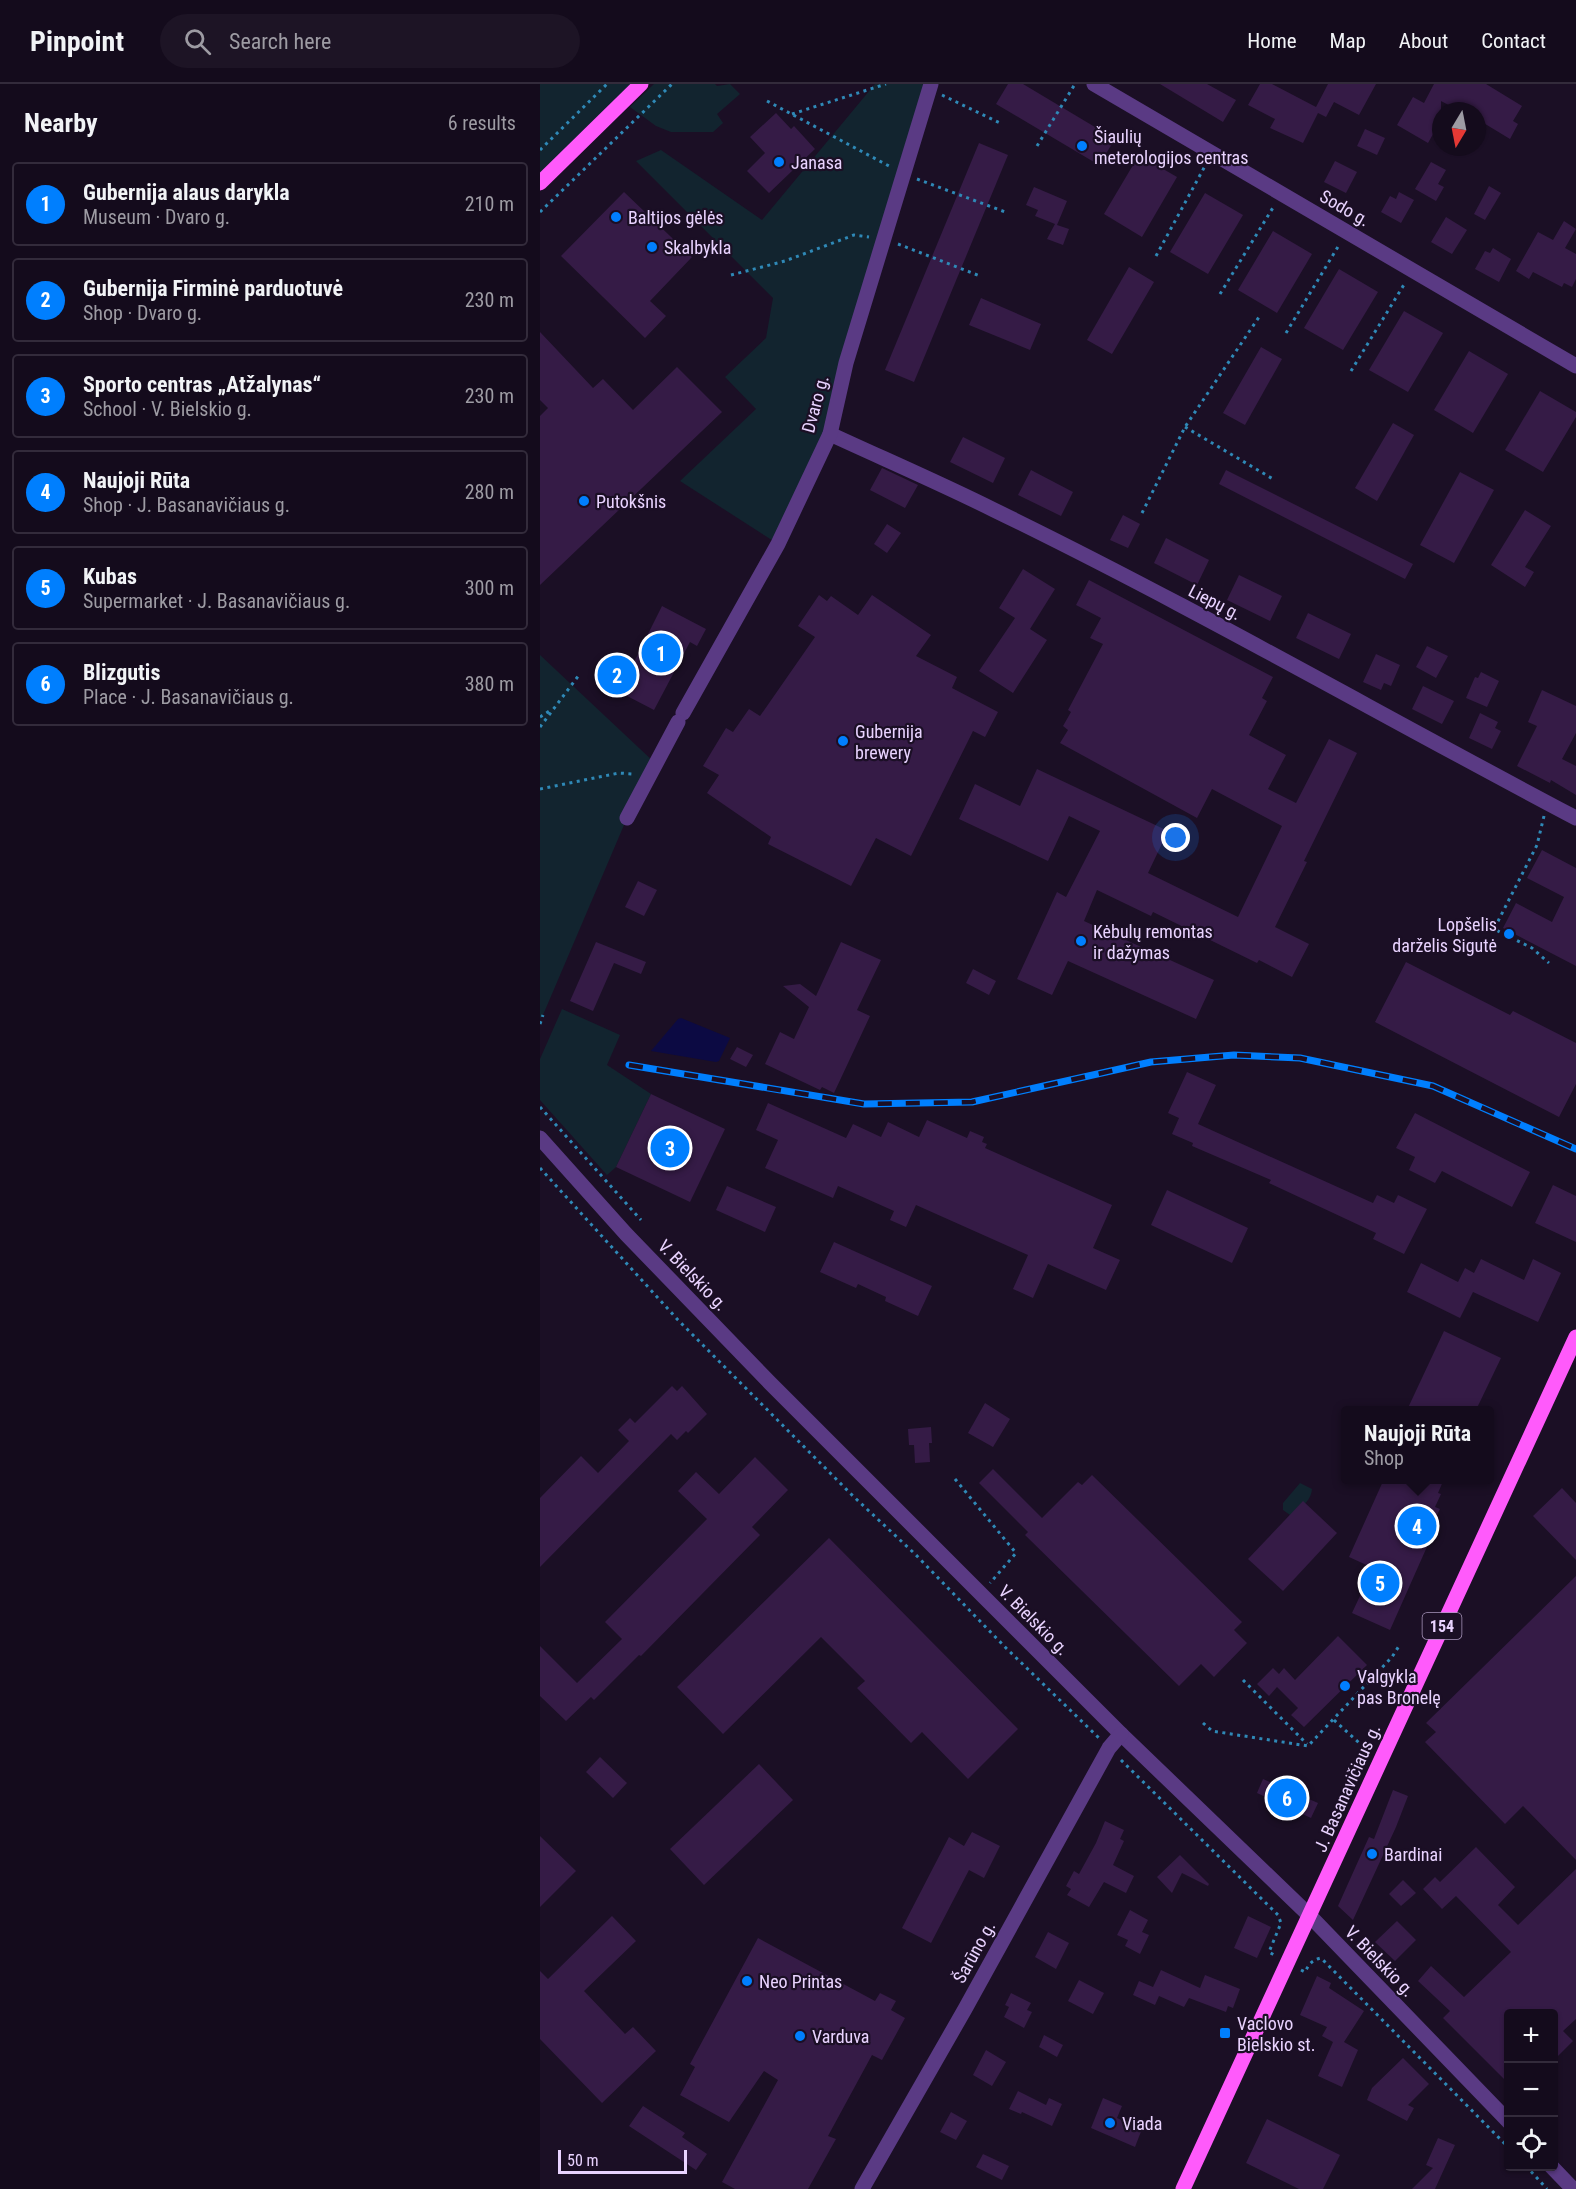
<!DOCTYPE html>
<html lang="en">
<head>
<meta charset="utf-8">
<style>
	:root { --surface:#140b1c; --page:#1d1425; --text:#f1f3f6; --muted:#9d9ba3; --line:#332b3b; --accent:#007ffe }
	body { margin:0; font-family:"Roboto Condensed",sans-serif; background:var(--page); color:var(--text) }
	.controls { position:absolute; right:18px; bottom:18px; display:grid; overflow:hidden; border-radius:6px; box-shadow:0 2px 4px #0004 }
	.controls button { width:54px; height:54px; display:grid; place-items:center; padding:0; border:0; border-bottom:2px solid var(--line); background:var(--surface); color:var(--text); font:30px sans-serif }
	.compass { position:absolute; left:892px; top:18px; width:54px; height:54px; border-radius:50%; background:var(--surface); box-shadow:0 2px 4px #0004; rotate:190deg }
	.scale { position:absolute; left:18px; bottom:15px; width:129px; box-sizing:border-box; padding-left:6px; border:3px solid #e9d3ff; border-top:0; font-size:16px; line-height:21px; white-space:nowrap; color:#e9d3ff; -webkit-text-stroke:4px #1b0f25; paint-order:stroke }
	.you { position:absolute; left:636px; top:754px; width:21px; height:21px; margin:-15px; border:4px solid #fff; border-radius:50%; background:#1a73e8; box-shadow:0 0 0 9px #1a73e833 }
	.badge { display:grid; place-items:center; width:39px; height:39px; border-radius:50%; background:var(--accent); color:#fff; font-size:20px; font-weight:700 }
	.pin { position:absolute; translate:-50% -50%; border:3px solid #fff; box-shadow:0 2px 6px #0006 }
	.popup { position:absolute; left:801px; top:1322px; width:153px; height:78px; box-sizing:border-box; display:grid; place-content:center; border-radius:6px; background:var(--surface); filter:drop-shadow(0 2px 4px #0005); font-size:20px; white-space:nowrap; color:var(--muted) }
	.popup b { font-size:22px; color:var(--text) }
	.popup::after { content:''; position:absolute; left:50%; top:100%; margin-left:-12px; border:12px solid transparent; border-top-color:var(--surface) }
	.list { margin:0; padding:0; list-style:none }
	h2 { display:flex; justify-content:space-between; align-items:center; height:78px; margin:0; padding:0 24px; font-size:26px }
	h2 small { font-size:20px; font-weight:400; color:var(--muted) }
	.list li { display:grid; grid-template-columns:39px 1fr auto; gap:18px; align-items:center; box-sizing:border-box; height:84px; margin:0 12px 12px; padding:0 12px; border:2px solid var(--line); border-radius:6px }
	.list b { display:block; font-size:22px; white-space:nowrap }
	.list p { margin:0; font-size:20px; white-space:nowrap; color:var(--muted) }
	.list em { font-size:20px; font-style:normal; color:var(--muted) }
	.icon { flex:none; width:33px; height:33px; fill:none; stroke:currentColor; stroke-width:2; stroke-linecap:round; stroke-linejoin:round }
	.map { position:relative; flex:none; width:1036px; height:2105px; overflow:hidden }
	header { display:flex; align-items:center; gap:36px; box-sizing:border-box; height:84px; padding:0 30px; background:var(--surface); border-bottom:2px solid var(--line) }
	header strong { font-size:28px }
	nav { display:flex; gap:33px; margin-inline-start:auto; font-size:21px }
	.search { width:420px; height:54px; background:var(--page); display:flex; align-items:center; gap:15px; box-sizing:border-box; padding:0 21px; border-radius:33px; color:var(--muted); font-size:22px }
	main { display:flex }
	aside { flex:1; background:var(--surface) }
	.map>svg:first-child { display:block }
</style>
</head>
<body>
<header>
<strong>Pinpoint</strong>
<div class="search"><svg class="icon" aria-label="search" viewBox="0 0 24 24"><circle cx="10" cy="10" r="6"/><path d="M15 15l6 6"/></svg>Search here</div>
<nav><a>Home</a><a>Map</a><a>About</a><a>Contact</a></nav>
</header>
<main>
<aside>
<h2>Nearby<small>6 results</small></h2>
<ul class="list">
<li><span class="badge">1</span><div><b>Gubernija alaus darykla</b><p>Museum · Dvaro g.</p></div><em>210 m</em></li>
<li><span class="badge">2</span><div><b>Gubernija Firminė parduotuvė</b><p>Shop · Dvaro g.</p></div><em>230 m</em></li>
<li><span class="badge">3</span><div><b>Sporto centras „Atžalynas“</b><p>School · V. Bielskio g.</p></div><em>230 m</em></li>
<li><span class="badge">4</span><div><b>Naujoji Rūta</b><p>Shop · J. Basanavičiaus g.</p></div><em>280 m</em></li>
<li><span class="badge">5</span><div><b>Kubas</b><p>Supermarket · J. Basanavičiaus g.</p></div><em>300 m</em></li>
<li><span class="badge">6</span><div><b>Blizgutis</b><p>Place · J. Basanavičiaus g.</p></div><em>380 m</em></li>
</ul>
</aside>
<div class="map">
<svg width="1036" height="2105" viewBox="0 0 1036 2105">
	<rect width="100%" height="100%" fill="#1b0f25"/>
	<g fill="#12242f">
		<polygon points="0,0 101,0 0,99"/>
		<polygon points="114,0 175,0 177,2 190,0 200,10 177,30 183,39 173,48 131,48 116,42 90,23"/>
		<polygon points="335,0 391,0 290,350 238,460 140,397 216,325 185,293 226,254 233,214 96,77 121,66 222,136"/>
		<polygon points="0,571 115,679 87,734 3,931 0,934"/>
		<polygon points="22,925 80,951 67,981 111,1010 76,1083 67,1091 0,1016 0,975"/>
		<path d="M760,1399L772,1405C771,1418 760,1424 750,1431L743,1426V1419Z"/>
	</g>
	<polygon fill="#0c0a43" points="141,934 190,954 179,977 176,978 111,967 138,935"/>
	<g fill="#351b46">
		<polygon points="468,0 483,0 575,55 559,81 456,20"/>
		<polygon points="620,0 667,0 696,16 683,38"/>
		<polygon points="720,0 732,0 776,23 788,0 836,0 819,31 794,18 786,33 778,29 763,59 730,44 735,35 708,21"/>
		<polygon points="894,0 946,0 982,22 973,37 978,40 970,55 937,35 937,27 920,27 901,17 901,36 888,59 857,41 873,13 884,19"/>
		<polygon points="236,29 251,45 254,42 275,65 229,109 207,87 225,69 210,53"/>
		<polygon points="825,45 845,54 837,71 817,62"/>
		<polygon points="439,59 468,71 374,298 345,286"/>
		<polygon points="599,71 637,93 602,153 564,130"/>
		<polygon points="795,77 817,88 806,109 784,98"/>
		<polygon points="891,78 906,86 898,100 904,103 896,117 875,105"/>
		<polygon points="949,102 961,109 945,136 934,130"/>
		<polygon points="494,103 527,117 517,141 529,145 523,161 507,155 515,140 495,132 498,126 486,121"/>
		<polygon points="84,108 152,173 110,217 126,232 105,254 21,172"/>
		<polygon points="859,108 874,116 861,139 841,128 850,112 856,115"/>
		<polygon points="665,109 703,131 668,190 630,168"/>
		<polygon points="906,133 927,146 912,170 891,158"/>
		<polygon points="1024,137 1036,145 1025,164 1036,170 1036,195 1032,203 1024,199 1022,203 993,188 989,195 976,187 998,148 1013,156"/>
		<polygon points="733,147 772,170 737,229 698,206"/>
		<polygon points="953,164 971,175 959,198 935,185 945,167 950,169"/>
		<polygon points="589,183 614,198 572,270 547,256"/>
		<polygon points="799,185 838,208 803,266 764,244"/>
		<polygon points="441,214 501,240 490,266 429,241"/>
		<polygon points="864,227 903,249 868,308 829,286"/>
		<polygon points="0,248 53,304 63,295 93,326 137,283 182,328 0,501 0,332 8,324 0,316"/>
		<polygon points="721,263 742,275 705,341 683,329"/>
		<polygon points="929,267 968,290 933,349 894,326"/>
		<polygon points="1000,307 1036,328 1036,333 1003,388 965,366"/>
		<polygon points="853,339 874,351 837,417 815,404"/>
		<polygon points="423,353 465,374 453,399 410,378"/>
		<polygon points="342,384 378,401 365,424 330,406"/>
		<polygon points="491,386 533,408 521,432 478,411"/>
		<polygon points="686,386 873,480 865,495 679,400"/>
		<polygon points="920,388 954,406 914,479 880,461"/>
		<polygon points="985,426 1011,442 985,483 994,488 985,503 951,481"/>
		<polygon points="583,431 600,440 588,464 570,456"/>
		<polygon points="347,440 361,449 347,469 334,460"/>
		<polygon points="626,454 669,476 657,501 614,479"/>
		<polygon points="483,485 515,505 490,545 507,556 473,609 439,587 475,534 459,524"/>
		<polygon points="699,491 742,512 730,537 687,516"/>
		<polygon points="549,496 733,593 722,614 727,617 709,651 746,671 728,705 756,719 789,655 817,669 764,777 767,778 735,843 769,860 752,893 719,876 717,879 613,828 611,832 557,806 544,837 674,896 656,935 528,877 512,911 477,895 517,808 526,813 560,747 529,732 508,777 419,735 435,700 480,722 497,685 628,747 608,789 698,833 742,742 672,705 657,734 520,659 528,646 523,642 531,628 528,626 563,560 550,554 561,534 536,521"/>
		<polygon points="279,511 287,517 291,512 318,531 332,511 391,551 376,572 417,593 412,604 458,628 445,653 433,647 371,772 336,754 311,802 228,760 231,753 167,709 179,691 163,682 186,644 193,648 209,625 220,632 275,553 258,542"/>
		<polygon points="122,522 166,545 157,562 150,558 114,626 64,600 76,576 91,584"/>
		<polygon points="768,529 811,550 799,575 756,554"/>
		<polygon points="887,562 908,572 896,594 876,583"/>
		<polygon points="836,570 860,581 851,602 844,599 841,606 823,598"/>
		<polygon points="941,588 959,597 947,623 926,614 935,593 938,594"/>
		<polygon points="883,602 914,617 902,640 872,625"/>
		<polygon points="1002,606 1036,622 1036,649 1022,675 1036,682 1036,711 1011,696 1010,699 977,682 997,642 988,638"/>
		<polygon points="940,629 958,638 955,644 961,647 952,665 929,654"/>
		<polygon points="1002,766 1036,784 1036,882 963,844 976,819 1012,838 1024,813 987,794"/>
		<polygon points="98,797 117,806 104,832 85,823"/>
		<polygon points="56,858 106,878 101,890 74,879 53,927 30,917"/>
		<polygon points="301,858 341,876 317,926 330,932 294,1009 282,1003 280,1006 225,980 240,948 254,955 269,923 243,902 260,900 276,912"/>
		<polygon points="866,878 970,931 973,927 1036,959 1036,1000 1019,1033 835,938"/>
		<polygon points="433,885 456,897 449,911 426,899"/>
		<polygon points="197,963 213,971 206,983 190,975"/>
		<polygon points="647,988 676,1001 658,1040 833,1119 837,1111 854,1119 858,1111 887,1125 864,1170 833,1155 836,1149 729,1099 731,1096 652,1062 653,1059 632,1050 639,1034 628,1029"/>
		<polygon points="111,1010 185,1045 150,1118 76,1083"/>
		<polygon points="228,1019 306,1054 313,1040 341,1053 348,1038 379,1053 387,1036 427,1054 430,1047 444,1053 442,1058 447,1060 445,1064 572,1121 553,1164 580,1176 566,1206 508,1180 493,1214 473,1205 488,1171 376,1121 366,1143 350,1136 354,1127 298,1102 293,1114 225,1084 238,1056 216,1046"/>
		<polygon points="875,1029 990,1088 972,1123 902,1087 895,1099 869,1086 875,1073 856,1064"/>
		<polygon points="1013,1101 1036,1112 1036,1158 995,1139"/>
		<polygon points="187,1102 236,1123 225,1148 176,1126"/>
		<polygon points="627,1106 708,1144 692,1179 611,1141"/>
		<polygon points="294,1158 392,1202 378,1232 345,1217 346,1213 318,1200 316,1204 280,1188"/>
		<polygon points="941,1175 984,1196 993,1175 1021,1189 998,1238 933,1208 920,1234 867,1208 881,1179 918,1198 925,1184 934,1189"/>
		<polygon points="904,1247 961,1274 936,1326 867,1326"/>
		<polygon points="132,1302 137,1307 142,1302 167,1330 148,1349 146,1347 137,1356 131,1350 0,1483 0,1414 41,1372 58,1389 89,1357 78,1346 90,1334 95,1339"/>
		<polygon points="445,1319 470,1335 453,1363 428,1349"/>
		<polygon points="391,1343 392,1359 389,1359 390,1378 375,1379 374,1361 369,1361 368,1345"/>
		<polygon points="215,1373 248,1406 212,1443 220,1451 101,1572 99,1571 54,1616 51,1613 26,1637 0,1612 0,1562 37,1599 82,1555 65,1538 167,1435 138,1407 156,1388 179,1410"/>
		<polygon points="453,1385 502,1434 538,1398 542,1401 552,1391 702,1538 694,1546 707,1559 674,1593 661,1580 639,1602 485,1451 488,1448 439,1399"/>
		<polygon points="844,1395 904,1395 898,1409 901,1410 895,1423 900,1425 894,1437 898,1438 850,1546 812,1529 833,1484 809,1473"/>
		<polygon points="1022,1404 1036,1419 1036,1476 993,1432"/>
		<polygon points="763,1417 797,1449 743,1507 708,1475"/>
		<polygon points="289,1454 478,1645 428,1695 382,1648 371,1659 317,1604 325,1597 281,1553 183,1650 137,1603"/>
		<polygon points="1036,1492 1036,1776 983,1722 965,1740 885,1658 896,1648 886,1639"/>
		<polygon points="798,1552 827,1581 764,1643 751,1631 758,1624 737,1603 729,1612 717,1600 733,1584 739,1590 744,1584 755,1596"/>
		<polygon points="60,1673 87,1699 73,1714 46,1688"/>
		<polygon points="219,1680 253,1716 164,1801 130,1765"/>
		<polygon points="723,1695 778,1719 771,1734 717,1709"/>
		<polygon points="853,1706 868,1712 856,1743 813,1836 798,1822 829,1753 834,1755"/>
		<polygon points="565,1737 584,1746 580,1755 584,1757 573,1781 594,1792 586,1809 564,1798 549,1823 527,1811 531,1805 526,1802 534,1787 539,1790 556,1759"/>
		<polygon points="432,1748 460,1762 444,1794 429,1786 391,1859 362,1844 409,1753 424,1762"/>
		<polygon points="0,1752 36,1787 0,1823"/>
		<polygon points="936,1763 975,1803 958,1821 978,1841 1036,1785 1036,1935 1023,1947 1033,1957 1014,1976 1014,1929 969,1929 969,2000 903,1934 910,1927 878,1897 891,1882 924,1913 971,1868 916,1812 902,1825 883,1805 895,1793 900,1798"/>
		<polygon points="640,1771 669,1800 668,1802 642,1789 632,1809 617,1793"/>
		<polygon points="863,1796 876,1809 861,1822 849,1810"/>
		<polygon points="590,1826 608,1836 602,1848 609,1851 600,1870 585,1862 588,1856 577,1851"/>
		<polygon points="72,1832 96,1857 44,1907 85,1950 93,1943 116,1967 62,2019 0,1955 0,1887 8,1895"/>
		<polygon points="708,1832 731,1843 717,1874 694,1864"/>
		<polygon points="857,1837 876,1856 855,1877 835,1858"/>
		<polygon points="508,1848 529,1859 516,1885 495,1873"/>
		<polygon points="218,1854 335,1917 340,1909 356,1917 351,1926 365,1934 342,1976 332,1971 288,2052 296,2055 268,2105 195,2105 182,2098 238,1996 224,1987 189,2038 140,2011 155,1983 150,1980"/>
		<polygon points="621,1886 660,1904 665,1891 700,1905 693,1924 688,1922 686,1928 649,1914 644,1923 619,1912 615,1921 593,1911 599,1897 613,1903"/>
		<polygon points="777,1892 791,1899 789,1904 824,1927 804,1958 818,1966 802,2003 778,1992 793,1958 782,1952 787,1943 760,1931"/>
		<polygon points="539,1896 564,1909 553,1930 528,1917"/>
		<polygon points="471,1909 491,1919 487,1926 492,1928 484,1944 464,1933 469,1923 465,1921"/>
		<polygon points="504,1951 523,1961 517,1973 499,1963"/>
		<polygon points="446,1966 466,1978 452,2002 433,1991"/>
		<polygon points="863,1974 889,2000 868,2021 874,2024 867,2037 827,2016 832,2004"/>
		<polygon points="478,2007 506,2021 509,2014 522,2020 512,2042 482,2028 481,2030 469,2025"/>
		<polygon points="563,2014 582,2022 577,2034 602,2045 595,2063 551,2044"/>
		<polygon points="103,2022 145,2049 142,2053 167,2070 156,2086 89,2042"/>
		<polygon points="411,2028 427,2037 416,2056 400,2048"/>
		<polygon points="727,2035 800,2071 783,2105 759,2105 706,2079"/>
		<polygon points="898,2054 915,2061 895,2105 872,2105 893,2084 886,2081"/>
		<polygon points="443,2070 469,2082 462,2096 436,2083"/>
	</g>
	<g fill="none" stroke-linecap="round" stroke-linejoin="round">
		<g stroke="#2f89b7" stroke-width="3" stroke-dasharray="3 4.5" stroke-linecap="butt">
			<polyline points="402,11 460,39"/>
			<polyline points="227,17 349,82"/>
			<polyline points="252,30 346,0"/>
			<polyline points="497,62 535,0"/>
			<polyline points="0,66 67,0"/>
			<polyline points="377,95 468,129"/>
			<polyline points="0,128 132,0"/>
			<polyline points="358,160 440,192"/>
			<polyline points="616,172 665,82"/>
			<polyline points="191,191 245,177 314,151 329,153"/>
			<polyline points="680,210 734,122"/>
			<polyline points="746,249 799,161"/>
			<polyline points="811,287 865,199"/>
			<polyline points="645,343 733,395"/>
			<polyline points="602,429 645,343 719,233"/>
			<polyline points="0,633 11,626"/>
			<polyline points="0,643 39,591"/>
			<polyline points="0,705 79,689 93,690"/>
			<polyline points="1004,732 997,761 954,845 992,864 1009,879"/>
			<polyline points="0,940 3,931"/>
			<polyline points="0,1023 101,1136"/>
			<polyline points="0,1084 138,1236 313,1412 375,1470 466,1564 559,1654"/>
			<polyline points="415,1395 476,1469 450,1499"/>
			<polyline points="703,1596 767,1660"/>
			<polyline points="794,1636 828,1667"/>
			<polyline points="663,1639 672,1647 768,1662 852,1573 859,1562"/>
			<polyline points="581,1676 738,1831 741,1839 729,1868 734,1871"/>
			<path d="M761,1886L765,1888C769,1880 772,1876 781,1874L969,2064"/>
			<polyline points="986,2082 1007,2105"/>
		</g>
		<g stroke="#5a3a84" stroke-width="15">
			<polyline points="554,0 1036,282"/>
			<path d="M290,350C344,375 400,399 454,426C652,522 842,632 1036,734"/>
			<polyline points="143,629 238,460 290,350 306,279 391,0"/>
			<polyline points="87,734 138,638"/>
			<polyline points="0,1054 86,1150 230,1299 581,1650 770,1832 969,2038"/>
			<polyline points="1011,2082 1033,2105"/>
			<polyline points="322,2105 425,1925 569,1664 581,1650"/>
		</g>
		<g stroke="#ff5afb" stroke-width="15">
			<polyline points="0,99 101,0"/>
			<polyline points="643,2105 1036,1253"/>
		</g>
		<g stroke="#007ffe" stroke-width="7">
			<polyline id="rail" points="89,981 324,1020 432,1018 611,978 694,971 760,974 893,1002 1036,1065"/>
		</g>
		<use href="#rail" stroke="#1b0f25" stroke-width="4.5" stroke-dasharray="14" stroke-linecap="butt"/>
	</g>
	<g fill="#007ffe" stroke="#1b0f25" stroke-width="2">
		<circle cx="542" cy="62" r="6"/>
		<circle cx="239" cy="78" r="6"/>
		<circle cx="76" cy="133" r="6"/>
		<circle cx="112" cy="163" r="6"/>
		<circle cx="44" cy="417" r="6"/>
		<circle cx="303" cy="657" r="6"/>
		<circle cx="969" cy="850" r="6"/>
		<circle cx="541" cy="857" r="6"/>
		<circle cx="805" cy="1602" r="6"/>
		<circle cx="832" cy="1770" r="6"/>
		<circle cx="207" cy="1897" r="6"/>
		<rect x="679" y="1943" width="12" height="12" rx="3"/>
		<circle cx="260" cy="1952" r="6"/>
		<circle cx="570" cy="2039" r="6"/>
	</g>
	<g text-anchor="middle" dominant-baseline="central" stroke-width="4.5" stroke-linejoin="round" paint-order="stroke">
		<rect fill="#1b0f25" stroke="#ab98be" stroke-width="1.5" x="882.5" y="1529" width="39" height="26" rx="4.5"/>
		<g font-size="16" font-weight="bold" fill="#e9d3ff">
			<text x="902" y="1542">154</text>
		</g>
		<g font-size="18" fill="#e9d3ff" stroke="#1b0f25" text-anchor="start">
			<text x="554" y="52">Šiaulių<tspan x="554" dy="21">meterologijos centras</tspan></text>
			<text x="251" y="78">Janasa</text>
			<text x="88" y="133">Baltijos gėlės</text>
			<text x="124" y="163">Skalbykla</text>
			<text x="56" y="417">Putokšnis</text>
			<text x="315" y="647">Gubernija<tspan x="315" dy="21">brewery</tspan></text>
			<text x="957" y="840" text-anchor="end">Lopšelis<tspan x="957" dy="21">darželis Sigutė</tspan></text>
			<text x="553" y="847">Kėbulų remontas<tspan x="553" dy="21">ir dažymas</tspan></text>
			<text x="817" y="1592">Valgykla<tspan x="817" dy="21">pas Bronelę</tspan></text>
			<text x="844" y="1770">Bardinai</text>
			<text x="219" y="1897">Neo Printas</text>
			<text x="697" y="1939">Vaclovo<tspan x="697" dy="21">Bielskio st.</tspan></text>
			<text x="272" y="1952">Varduva</text>
			<text x="582" y="2039">Viada</text>
		</g>
		<g font-size="18" fill="#e9d3ff" stroke="#1b0f25">
			<text transform="translate(805 124) rotate(30)">Sodo g.</text>
			<text transform="translate(275 320) rotate(-75)">Dvaro g.</text>
			<text transform="translate(675 518) rotate(27)">Liepų g.</text>
			<text transform="translate(153 1191) rotate(46)">V. Bielskio g.</text>
			<text transform="translate(494 1536) rotate(45)">V. Bielskio g.</text>
			<text transform="translate(807 1704) rotate(-66)">J. Basanavičiaus g.</text>
			<text transform="translate(434 1868) rotate(-61)">Šarūno g.</text>
			<text transform="translate(840 1877) rotate(46)">V. Bielskio g.</text>
		</g>
	</g>
</svg>
<div class="controls">
<button>+</button>
<button>−</button>
<button><svg class="icon" aria-label="locate" viewBox="0 0 24 24"><circle cx="12" cy="12" r="6"/><path d="M12 2v4M12 18v4M2 12h4M18 12h4"/></svg></button>
</div>
<svg class="compass" viewBox="-18 -18 36 36"><path d="M0-13l5 13h-10z" fill="#e53935"/><path d="M0 13l5-13h-10z" fill="#9d9ba3"/></svg>
<div class="scale">50 m</div>
<div class="you"></div>
<div class="pin badge" style="left:121px;top:569px">1</div>
<div class="pin badge" style="left:77px;top:591px">2</div>
<div class="pin badge" style="left:130px;top:1064px">3</div>
<div class="pin badge" style="left:877px;top:1442px">4</div>
<div class="popup"><b>Naujoji Rūta</b>Shop</div>
<div class="pin badge" style="left:840px;top:1499px">5</div>
<div class="pin badge" style="left:747px;top:1714px">6</div>
</div>
</main>
</body>
</html>
